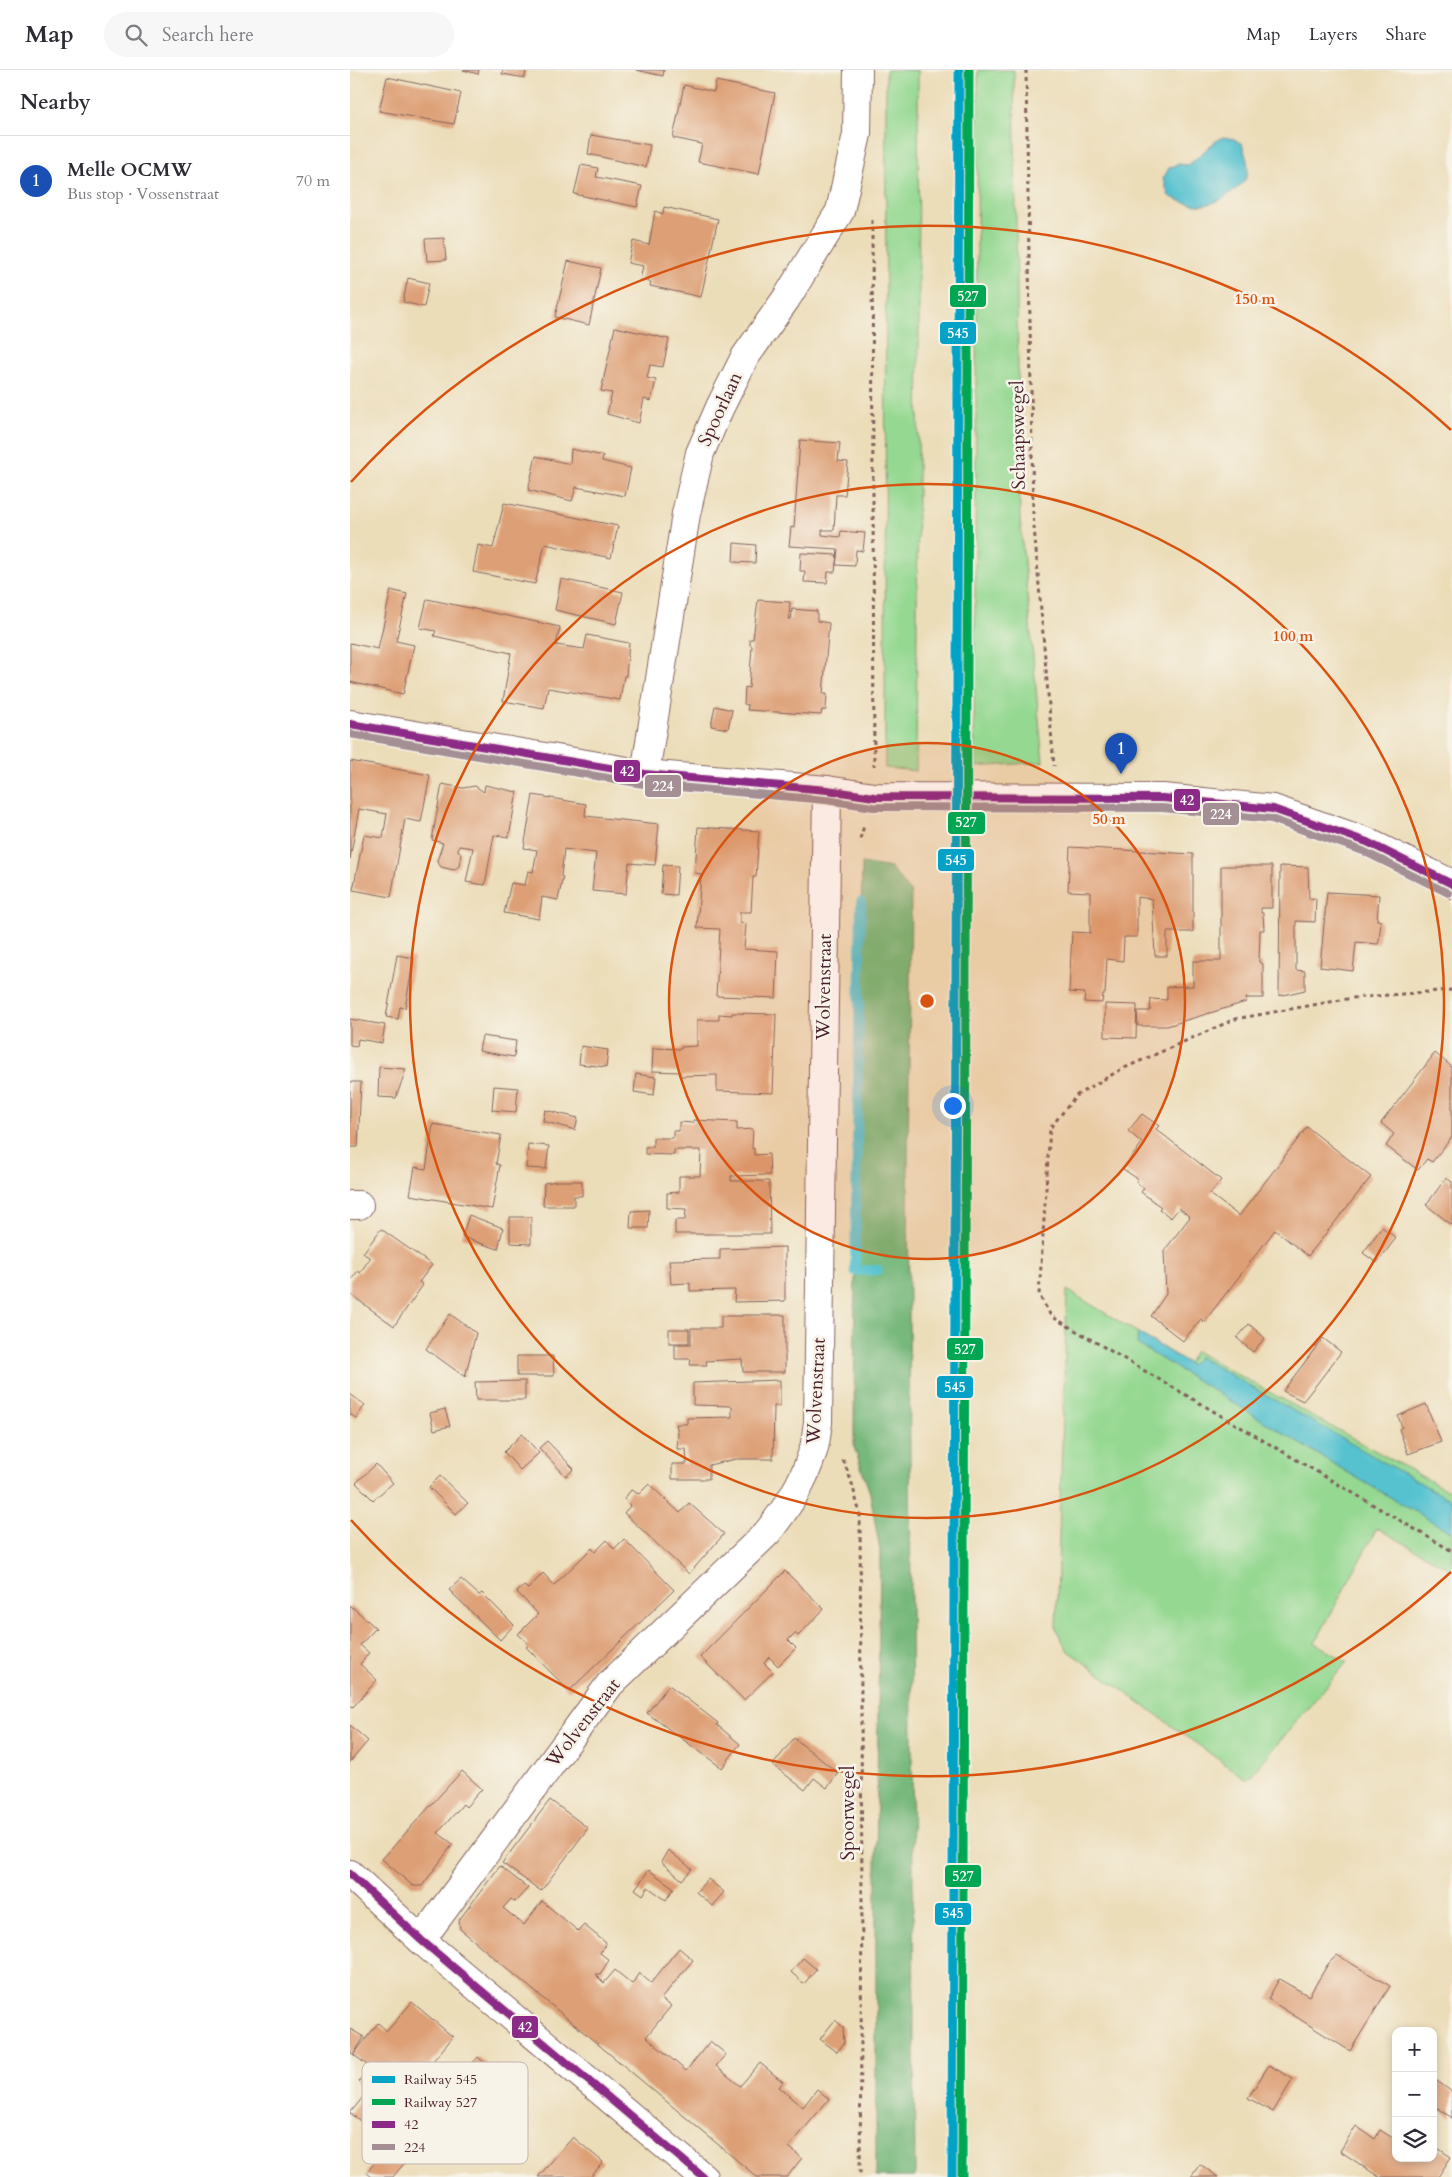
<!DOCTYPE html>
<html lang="en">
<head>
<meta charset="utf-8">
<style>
	:root { --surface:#fff; --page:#f7f7f7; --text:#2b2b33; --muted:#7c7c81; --line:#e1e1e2; --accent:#1f6fb2 }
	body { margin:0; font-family:Cardo,serif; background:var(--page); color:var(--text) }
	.controls { position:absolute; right:15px; bottom:15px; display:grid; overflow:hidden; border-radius:10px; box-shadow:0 2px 8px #0003 }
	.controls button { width:45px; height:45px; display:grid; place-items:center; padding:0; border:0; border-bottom:1px solid var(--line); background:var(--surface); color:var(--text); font:25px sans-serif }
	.you { position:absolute; left:602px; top:1035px; width:18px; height:18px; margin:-12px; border:4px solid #fff; border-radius:50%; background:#1a73e8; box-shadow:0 0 0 8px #1a73e833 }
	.badge { display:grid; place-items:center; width:32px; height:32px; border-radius:50%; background:var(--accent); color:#fff; font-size:16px; font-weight:700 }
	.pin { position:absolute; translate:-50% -41px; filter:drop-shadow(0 1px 2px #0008) }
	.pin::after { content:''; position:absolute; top:26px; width:18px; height:15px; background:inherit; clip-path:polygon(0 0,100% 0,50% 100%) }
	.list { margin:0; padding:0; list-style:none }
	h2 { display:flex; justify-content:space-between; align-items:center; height:65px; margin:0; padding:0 20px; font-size:21px }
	h2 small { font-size:16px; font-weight:400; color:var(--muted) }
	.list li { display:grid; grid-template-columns:32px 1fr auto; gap:15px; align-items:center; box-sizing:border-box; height:90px; padding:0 20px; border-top:1px solid var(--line) }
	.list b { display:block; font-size:19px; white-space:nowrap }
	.list p { margin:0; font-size:16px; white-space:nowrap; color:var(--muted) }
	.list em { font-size:16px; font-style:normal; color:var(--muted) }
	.icon { flex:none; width:28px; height:28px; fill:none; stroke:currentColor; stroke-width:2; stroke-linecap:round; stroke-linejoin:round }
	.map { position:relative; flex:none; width:1102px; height:2107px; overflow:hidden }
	header { display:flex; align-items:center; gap:30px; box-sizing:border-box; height:70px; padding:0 25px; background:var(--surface); border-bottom:1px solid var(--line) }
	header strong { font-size:24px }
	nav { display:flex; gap:28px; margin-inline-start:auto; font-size:18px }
	.search { width:350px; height:45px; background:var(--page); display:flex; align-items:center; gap:12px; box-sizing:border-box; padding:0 18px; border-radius:28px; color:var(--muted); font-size:19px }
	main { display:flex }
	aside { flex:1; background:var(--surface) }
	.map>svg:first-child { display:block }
</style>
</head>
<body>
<header>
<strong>Map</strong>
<div class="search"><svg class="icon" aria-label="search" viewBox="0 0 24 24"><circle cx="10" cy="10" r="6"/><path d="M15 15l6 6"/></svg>Search here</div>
<nav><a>Map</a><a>Layers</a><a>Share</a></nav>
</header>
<main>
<aside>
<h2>Nearby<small></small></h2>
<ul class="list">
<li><span class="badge" style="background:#1a4fb4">1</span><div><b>Melle OCMW</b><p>Bus stop · Vossenstraat</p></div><em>70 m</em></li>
</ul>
</aside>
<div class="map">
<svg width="1102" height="2107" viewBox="0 0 1102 2107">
	<rect width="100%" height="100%" fill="#f7f3e8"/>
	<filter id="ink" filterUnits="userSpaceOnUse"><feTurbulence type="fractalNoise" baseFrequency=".02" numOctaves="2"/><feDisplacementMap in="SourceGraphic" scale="10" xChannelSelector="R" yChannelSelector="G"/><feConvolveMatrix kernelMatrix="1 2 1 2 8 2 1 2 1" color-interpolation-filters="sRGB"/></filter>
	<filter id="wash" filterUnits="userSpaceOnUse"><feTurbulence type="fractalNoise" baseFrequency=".0096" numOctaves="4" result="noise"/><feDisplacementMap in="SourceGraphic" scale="20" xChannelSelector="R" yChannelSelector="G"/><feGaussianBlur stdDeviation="1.12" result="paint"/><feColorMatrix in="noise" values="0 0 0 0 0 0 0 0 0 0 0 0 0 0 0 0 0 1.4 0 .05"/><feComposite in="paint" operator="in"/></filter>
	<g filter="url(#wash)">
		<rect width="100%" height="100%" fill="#ecddb9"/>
		<g fill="#94d891" stroke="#6f7c5e">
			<polygon points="536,0 568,0 569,248 566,701 535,698"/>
			<polygon points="628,0 664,0 670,449 693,692 624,697"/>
			<polygon points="717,1220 838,1293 845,1281 1102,1423 1102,1500 1027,1458 965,1573 997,1592 897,1710 718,1581 706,1559"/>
		</g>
		<polygon fill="#77b87b" stroke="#606c53" points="512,793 541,798 561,823 558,1098 565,2107 526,2107 526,1802 530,1481 520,1423 504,1377 505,1185"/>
		<g fill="#56c2d0" stroke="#50707e">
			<path d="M873,67L884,69L892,74C895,84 901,97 896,108C894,113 887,118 883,121C859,140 844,138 819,126L813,109L819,98L828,94L838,95C851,86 859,74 873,67Z"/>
			<polygon points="788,1263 841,1295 849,1287 1102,1431 1102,1463 997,1402 787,1274"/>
		</g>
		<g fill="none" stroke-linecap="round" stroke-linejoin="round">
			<polyline stroke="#56c2d0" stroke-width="10" points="511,832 505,1201 528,1200"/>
		</g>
		<g id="blocks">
			<g fill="#dd9f75">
				<polygon points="113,0 129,0 128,4"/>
				<polygon points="153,0 176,0 175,8 152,4"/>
				<polygon points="286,0 314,0 313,6"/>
				<polygon points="37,7 111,23 104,54 29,41"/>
				<polygon points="366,11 425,23 409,104 348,92 352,74 323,68 334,15 364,22"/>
				<polygon points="241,65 300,75 296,97 238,84"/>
				<polygon points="231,95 248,98 246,107 292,116 287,137 224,124"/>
				<polygon points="314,137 368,149 351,227 300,216 301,212 290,210 293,196 278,193 283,171 299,175 305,141 313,144"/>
				<polygon points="94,168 96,190 77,191 75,169"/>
				<polygon points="218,191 251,198 239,255 205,247"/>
				<polygon points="58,208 79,213 74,237 53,232"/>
				<polygon points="265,257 319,269 313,297 300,295 297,308 306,310 301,331 294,329 289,353 257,344 262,323 251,321"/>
				<polygon points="450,370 490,373 488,391 498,392 495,425 486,425 484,460 472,460 472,465 490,467 491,461 515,463 513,481 506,480 505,496 486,495 488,479 439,476 441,457 444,458"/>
				<polygon points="221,379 253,386 252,391 281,398 275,426 226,417 222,431 178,420 186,386 220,394"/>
				<polygon points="154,433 268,456 261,488 195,474 185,514 123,502 128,475 143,478"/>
				<polygon points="384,473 406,475 405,493 383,492"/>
				<polygon points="451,483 487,485 485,502 478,502 477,513 454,512 455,501 450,501"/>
				<polygon points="211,509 273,522 266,554 205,540"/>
				<polygon points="41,520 57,524 46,571 64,575 53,624 0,612 0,573 28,579"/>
				<polygon points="77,529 210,557 206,575 234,579 237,565 279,573 276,606 274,606 270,630 198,618 194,638 153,631 161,583 84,566 86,561 70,558"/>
				<polygon points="408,530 440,532 439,549 441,549 442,539 467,541 467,551 479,553 473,624 477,624 476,640 472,640 471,645 397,640 398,635 394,634 395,617 399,618 402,576 400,575 400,569 403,569"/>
				<polygon points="365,636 382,640 378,659 361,656"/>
				<polygon points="0,691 80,705 71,752 55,749 41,827 3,820 14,765 33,768 37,744 9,739 0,789"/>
				<polygon points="92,714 113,718 125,716 134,722 135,715 167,722 159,767 144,765 135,815 116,812 123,778 109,776 108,780 111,784 109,796 104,800 91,797 87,791 93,773 82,770"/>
				<polygon points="183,725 236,734 235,746 309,754 305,795 279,793 276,824 242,821 246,783 214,779 211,807 213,807 208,830 192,827 189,849 154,843 161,813 175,815 178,801 183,802 187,780 174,778"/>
				<polygon points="348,757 409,761 406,807 403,807 401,842 390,842 390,853 396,854 394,879 428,881 426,928 366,926 370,859 347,858 351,804 345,803"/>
				<polygon points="720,777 843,784 843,862 817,862 817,886 805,886 802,829 787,827 787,867 774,867 773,891 757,889 755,924 753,924 752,933 734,932 735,923 719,922 722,862 740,863 740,822 718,821"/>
				<polygon points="313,795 328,796 326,825 311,824"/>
				<polygon points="871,796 922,796 922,838 911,838 911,843 913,843 914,860 910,860 909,892 913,894 913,928 896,928 896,932 817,956 788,956 787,941 800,941 801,929 817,930 817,917 843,916 843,891 871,891"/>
				<polygon points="930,796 958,797 959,829 966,828 965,852 946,851 946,900 955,901 955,920 929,926"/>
				<polygon points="977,822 1029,825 1027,850 1031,851 1029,871 1028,874 1006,872 1003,901 970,897"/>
				<polygon points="47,885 64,888 55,938 50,937 48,949 36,947"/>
				<polygon points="755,934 787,935 786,968 755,967"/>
				<polygon points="382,943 426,944 423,1023 367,1021 367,1005 330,1006 330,1002 302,1001 303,978 331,979 331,977 347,976 347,950 369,950 369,944 382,945"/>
				<polygon points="0,949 35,955 32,973 8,969 7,976 0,975"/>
				<polygon points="132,966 166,971 164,987 129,981"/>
				<polygon points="231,976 258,980 256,997 229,994"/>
				<polygon points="1085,983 1102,997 1102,1067 1082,1092 1077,1089 1068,1100 1036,1076 1044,1064 1031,1053"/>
				<polygon points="29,997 56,999 46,1028 28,1027"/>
				<polygon points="286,1004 306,1007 304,1025 284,1022"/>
				<polygon points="0,1012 11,1012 8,1077 0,1077"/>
				<polygon points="144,1016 168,1018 166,1042 142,1040"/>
				<polygon points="195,1040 228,1048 225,1060 193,1051"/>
				<polygon points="792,1044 809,1056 806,1059 871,1110 860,1124 889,1146 957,1057 1021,1107 958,1186 925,1160 854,1252 851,1249 833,1271 801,1246 816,1224 814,1181 840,1147 829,1138 821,1148 809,1139 811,1137 791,1122 794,1118 786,1112 788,1109 773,1099 792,1073 778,1061"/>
				<polygon points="343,1050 387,1052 387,1060 403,1059 402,1079 404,1078 404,1085 419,1084 420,1105 381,1106 381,1111 419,1111 420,1164 325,1164 325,1150 335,1150 336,1139 317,1138 317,1123 329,1122 329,1106 350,1106 351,1080 324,1080 324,1085 295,1084 295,1077 303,1077 303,1068 323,1068 323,1061 329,1061 329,1052 343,1053"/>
				<polygon points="83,1054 151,1065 146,1094 150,1095 142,1139 60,1125 65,1097 76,1099"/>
				<polygon points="178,1074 199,1076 196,1099 176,1098"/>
				<polygon points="1096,1108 1102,1112 1102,1155 1076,1135"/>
				<polygon points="207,1111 232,1111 232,1126 224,1126 224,1136 193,1136 194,1113"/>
				<polygon points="299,1140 298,1158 280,1158 281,1141"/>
				<polygon points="119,1145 153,1158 148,1179 112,1167"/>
				<polygon points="160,1147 181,1147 181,1174 160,1173"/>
				<polygon points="1032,1157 1046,1168 1027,1193 1013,1183"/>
				<polygon points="31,1159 82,1195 69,1212 73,1215 44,1256 0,1224 0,1211 8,1201 10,1203 20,1188 13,1183"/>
				<polygon points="435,1177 435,1231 384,1232 385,1220 340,1221 340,1213 321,1214 319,1190 370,1189 370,1179"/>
				<polygon points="100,1244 126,1263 115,1307 76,1279"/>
				<polygon points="392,1245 435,1245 435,1302 393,1302 392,1289 356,1291 357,1295 340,1295 341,1289 325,1289 325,1274 341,1274 341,1258 371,1258 371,1246 392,1246"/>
				<polygon points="899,1254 915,1268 903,1282 887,1268"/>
				<rect x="319" y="1259" width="20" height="14"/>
				<polygon points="973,1268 991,1282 966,1315 953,1331 933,1321"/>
				<polygon points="167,1286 203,1286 204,1306 167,1306"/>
				<polygon points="430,1310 430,1336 424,1336 423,1389 386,1389 359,1395 359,1409 322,1409 322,1394 337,1394 336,1379 327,1379 328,1363 326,1354 337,1354 337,1348 382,1347 382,1336 343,1335 343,1313"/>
				<polygon points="175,1311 175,1330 126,1330 125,1312"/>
				<polygon points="0,1324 15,1335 6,1348 0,1344"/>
				<polygon points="1076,1334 1091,1372 1058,1384 1049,1359 1052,1357 1048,1346"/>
				<polygon points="95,1339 100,1356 84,1360 80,1343"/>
				<polygon points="172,1364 189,1383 170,1400 154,1382"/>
				<polygon points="197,1371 224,1399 216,1406 189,1378"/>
				<polygon points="26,1394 43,1413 23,1430 6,1413"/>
				<polygon points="90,1406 118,1433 106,1444 79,1417"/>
				<polygon points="299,1414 330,1443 339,1433 374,1464 339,1504 274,1443 281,1435 274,1429 281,1420 289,1424"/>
				<polygon points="274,1469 324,1520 219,1621 176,1577 179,1574 168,1564 188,1544 167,1522 174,1516 178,1519 193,1503 204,1515 242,1478 245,1482 257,1470 264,1479"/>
				<polygon points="435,1501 474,1539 448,1566 445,1563 438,1570 446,1578 428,1596 419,1587 414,1593 423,1602 394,1630 350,1587"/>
				<polygon points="111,1509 129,1525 132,1523 164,1555 150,1570 99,1520"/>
				<polygon points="0,1535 26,1558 10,1575 19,1583 10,1594 27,1610 3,1637 0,1635"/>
				<polygon points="319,1615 368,1653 367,1655 390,1674 372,1698 297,1643"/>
				<polygon points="0,1655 18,1671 0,1692"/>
				<polygon points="444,1668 488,1703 477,1718 464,1708 455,1720 423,1695"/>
				<polygon points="112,1701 132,1719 116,1737 113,1734 88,1763 103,1774 72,1816 63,1816 32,1789"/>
				<polygon points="200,1730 238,1758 191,1821 152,1793"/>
				<polygon points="318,1780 342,1799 332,1810 311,1792"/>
				<polygon points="150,1796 178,1818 165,1832 161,1829 153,1838 174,1855 192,1831 228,1861 234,1855 256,1873 250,1883 259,1890 250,1904 245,1904 254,1913 265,1900 282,1914 289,1903 301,1913 329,1878 343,1890 311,1929 321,1936 296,1967 336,2001 360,1971 376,1984 366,1996 390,2016 410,1993 433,2012 429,2017 453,2037 467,2019 479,2029 439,2077 452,2088 437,2107 407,2107 110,1859 109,1850"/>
				<polygon points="299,1800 324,1818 316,1830 298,1817 293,1825 285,1819"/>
				<polygon points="358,1809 374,1822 362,1836 346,1822"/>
				<polygon points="987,1885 1040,1916 1000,1981 918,1929 929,1909 959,1926 978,1894"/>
				<polygon points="453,1888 466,1899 454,1914 441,1902"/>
				<polygon points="62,1932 103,1967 37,2046 31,2041 18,2057 0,2043 19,2020 9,2012 21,1998 0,1982 0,1959 14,1967 4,1984 28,1953 37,1961"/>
				<polygon points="485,1950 493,1957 494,1973 487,1982 470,1969"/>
				<polygon points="128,1987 175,2027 144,2064 134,2056 113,2080 86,2057 107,2033 96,2024"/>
				<polygon points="919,1995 943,2009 923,2042 898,2028"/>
				<polygon points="1083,2008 1102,2022 1102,2048 1088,2038 1083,2044"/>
				<polygon points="1006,2056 1025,2069 1030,2060 1046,2070 1046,2088 1083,2088 1083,2075 1101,2087 1088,2107 1029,2107 990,2081"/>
				<polygon points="223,2067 253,2092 241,2107 188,2107"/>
				<polygon points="38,2077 56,2091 43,2107 21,2107 16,2103"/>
				<polygon points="850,2094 868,2107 841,2107"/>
			</g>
		</g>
	</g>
	<g filter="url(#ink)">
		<use href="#blocks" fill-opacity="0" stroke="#83625d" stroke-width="1"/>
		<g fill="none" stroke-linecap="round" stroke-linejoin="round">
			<g stroke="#83625d" stroke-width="30">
				<g id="street">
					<polyline points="0,654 295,704 477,720 524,727 813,728 923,739 1017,772 1102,814"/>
					<polyline points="295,704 336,444 350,383 370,337 395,287 436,229 490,141 507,64 508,0"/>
					<polyline points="0,1135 9,1135"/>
					<polyline points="0,1804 71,1870 353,2107"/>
					<path d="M71,1870L260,1614L417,1463C436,1439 453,1414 462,1384C466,1375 466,1363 468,1353L477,720"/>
				</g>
			</g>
			<g stroke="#83625d" stroke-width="3" stroke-dasharray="4 4" stroke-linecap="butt">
				<polyline points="676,0 683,444 704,696"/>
				<polyline points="522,150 524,696"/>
				<polyline points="510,769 514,756"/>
				<polyline points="1102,920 1002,928 885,949 770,1000 727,1025 700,1058 689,1225 701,1246 1102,1481"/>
				<polyline points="493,1390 501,1410 510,1444 512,1831 510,2107"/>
			</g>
			<use href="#street" stroke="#fff" stroke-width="28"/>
			<g stroke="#f7f3e8" stroke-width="11">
				<g id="bus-1">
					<polyline points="0,654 295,704 477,720 524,727 813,728 923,739 1017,772 1102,814"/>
					<polyline points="0,1804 71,1870 353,2107"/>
				</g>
			</g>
			<g stroke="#f7f3e8" stroke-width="11">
				<polyline id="bus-2" points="0,664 293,714 476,730 523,737 812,738 921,749 1013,781 1098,823"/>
			</g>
			<use href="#bus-1" stroke="#8c2b87" stroke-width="8"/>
			<use href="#bus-2" stroke="#a48f95" stroke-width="8"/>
			<g stroke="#f7f3e8" stroke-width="12">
				<polyline id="rail-1" points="602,2107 609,0"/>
			</g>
			<g stroke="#f7f3e8" stroke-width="12">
				<polyline id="rail-2" points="612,2107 619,0"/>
			</g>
			<use href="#rail-1" stroke="#04a2c6" stroke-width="9"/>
			<use href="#rail-2" stroke="#00a651" stroke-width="9"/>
		</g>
	</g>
	<circle cx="577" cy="931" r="258" fill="#d8530f" fill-opacity=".12"/>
	<g fill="none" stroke="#d8530f" stroke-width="2.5">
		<circle cx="577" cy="931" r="258"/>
		<circle cx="577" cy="931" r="517"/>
		<path d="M1101 1502A775 775 0 0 1 1 1450M1 412A775 775 0 0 1 1101 360"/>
	</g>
	<g text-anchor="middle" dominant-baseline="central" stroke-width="5" stroke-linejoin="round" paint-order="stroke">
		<g font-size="19" fill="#4a1f2b" stroke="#f7f3e8">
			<text transform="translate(370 339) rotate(-65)">Spoorlaan</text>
			<text transform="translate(668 365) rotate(-91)">Schaapswegel</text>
			<text transform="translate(474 917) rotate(-89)">Wolvenstraat</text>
			<text transform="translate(466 1321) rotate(-87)">Wolvenstraat</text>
			<text transform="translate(233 1653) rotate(-52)">Wolvenstraat</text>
			<text transform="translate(498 1743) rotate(-90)">Spoorwegel</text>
		</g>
	</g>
	<rect x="12" y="1992" width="166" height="102" rx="8" fill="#f7f3e8" stroke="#c3b3af" stroke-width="1"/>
	<rect x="22" y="2006" width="23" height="7" fill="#04a2c6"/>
	<rect x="22" y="2029" width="23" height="6" fill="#00a651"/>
	<rect x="22" y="2051" width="23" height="7" fill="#8c2b87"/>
	<rect x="22" y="2074" width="23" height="6" fill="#a48f95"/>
	<g font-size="14" fill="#4a1f2b">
		<text x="54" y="2014">Railway 545</text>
		<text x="54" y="2037">Railway 527</text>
		<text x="54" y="2059">42</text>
		<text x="54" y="2082">224</text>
	</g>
	<circle cx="577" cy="931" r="8" fill="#d8530f" stroke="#f7f3e8" stroke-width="2.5"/>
	<g font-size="15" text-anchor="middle" font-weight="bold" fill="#d8530f" stroke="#f7f3e8" stroke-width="5" stroke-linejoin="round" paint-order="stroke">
		<text x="905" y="234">150 m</text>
		<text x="943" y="571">100 m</text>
		<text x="759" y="754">50 m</text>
	</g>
	<g stroke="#f7f3e8" stroke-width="2">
		<rect x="599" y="214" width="38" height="24" rx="5" fill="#00a651"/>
		<rect x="589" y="251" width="38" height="24" rx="5" fill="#04a2c6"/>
		<rect x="263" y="689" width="28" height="24" rx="5" fill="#8c2b87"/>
		<rect x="294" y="704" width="38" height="24" rx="5" fill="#a48f95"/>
		<rect x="823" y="718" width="28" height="24" rx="5" fill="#8c2b87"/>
		<rect x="852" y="732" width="38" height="24" rx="5" fill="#a48f95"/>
		<rect x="597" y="741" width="39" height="24" rx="5" fill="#00a651"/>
		<rect x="587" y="778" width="38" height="24" rx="5" fill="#04a2c6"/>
		<rect x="596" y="1267" width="38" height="24" rx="5" fill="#00a651"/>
		<rect x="586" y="1305" width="38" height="24" rx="5" fill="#04a2c6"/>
		<rect x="594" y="1794" width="38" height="24" rx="5" fill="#00a651"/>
		<rect x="584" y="1832" width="38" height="24" rx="5" fill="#04a2c6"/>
		<rect x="161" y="1945" width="28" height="24" rx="5" fill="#8c2b87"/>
	</g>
	<g font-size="14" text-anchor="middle" font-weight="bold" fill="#fff">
		<text x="618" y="231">527</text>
		<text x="608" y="268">545</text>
		<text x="277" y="706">42</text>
		<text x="313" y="721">224</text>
		<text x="837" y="735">42</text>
		<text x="871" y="749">224</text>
		<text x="616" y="757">527</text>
		<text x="606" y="795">545</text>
		<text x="615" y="1284">527</text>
		<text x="605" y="1322">545</text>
		<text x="613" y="1811">527</text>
		<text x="603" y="1848">545</text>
		<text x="175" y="1962">42</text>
	</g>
</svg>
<div class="controls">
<button>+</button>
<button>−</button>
<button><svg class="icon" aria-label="layers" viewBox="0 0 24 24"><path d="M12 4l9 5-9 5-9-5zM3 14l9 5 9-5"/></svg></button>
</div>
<div class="you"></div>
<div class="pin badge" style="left:771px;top:704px;background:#1a4fb4">1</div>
</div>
</main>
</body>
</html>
